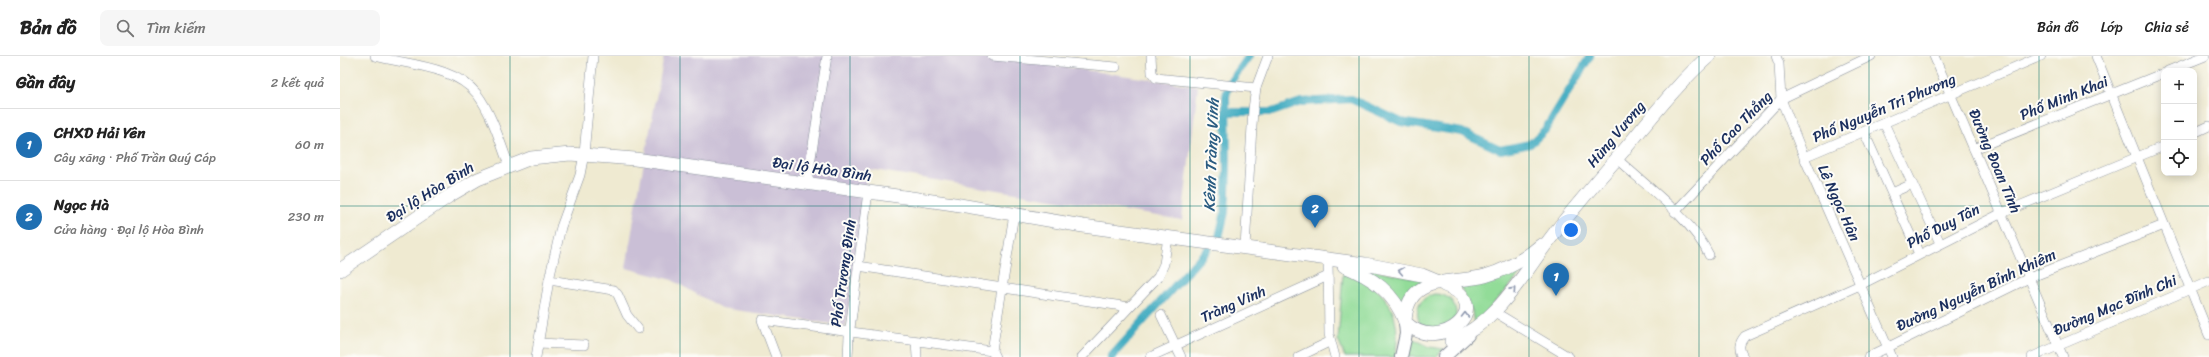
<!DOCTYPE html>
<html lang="vi">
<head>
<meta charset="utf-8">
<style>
	:root { --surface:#fff; --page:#f6f6f6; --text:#222; --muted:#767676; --line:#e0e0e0; --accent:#1f6fb2 }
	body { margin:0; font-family:Sriracha,sans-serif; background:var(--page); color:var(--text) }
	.controls { position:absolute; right:12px; top:12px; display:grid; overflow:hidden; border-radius:8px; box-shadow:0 2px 10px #0003 }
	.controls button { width:36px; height:36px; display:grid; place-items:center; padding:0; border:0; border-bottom:1px solid var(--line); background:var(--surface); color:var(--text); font:20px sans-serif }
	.you { position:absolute; left:1231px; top:174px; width:14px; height:14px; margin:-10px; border:3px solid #fff; border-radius:50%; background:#1a73e8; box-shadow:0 0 0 6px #1a73e833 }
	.badge { display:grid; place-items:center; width:26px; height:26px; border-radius:50%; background:var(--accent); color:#fff; font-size:13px; font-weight:700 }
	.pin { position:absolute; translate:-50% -33px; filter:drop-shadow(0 1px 2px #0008) }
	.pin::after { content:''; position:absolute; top:21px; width:14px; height:12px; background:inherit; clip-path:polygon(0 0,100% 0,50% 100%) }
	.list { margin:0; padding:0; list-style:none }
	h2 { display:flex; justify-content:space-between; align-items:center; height:52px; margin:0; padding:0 16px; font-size:17px }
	h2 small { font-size:13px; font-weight:400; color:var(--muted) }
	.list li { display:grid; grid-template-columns:26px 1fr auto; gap:12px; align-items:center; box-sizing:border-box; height:72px; padding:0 16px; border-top:1px solid var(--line) }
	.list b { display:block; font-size:15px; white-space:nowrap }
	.list p { margin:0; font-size:13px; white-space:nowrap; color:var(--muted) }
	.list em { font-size:13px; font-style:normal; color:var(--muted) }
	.icon { flex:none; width:22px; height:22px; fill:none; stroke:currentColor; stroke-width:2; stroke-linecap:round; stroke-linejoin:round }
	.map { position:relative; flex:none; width:1869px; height:301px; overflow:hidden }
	header { display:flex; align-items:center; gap:24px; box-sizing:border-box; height:56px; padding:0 20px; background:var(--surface); border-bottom:1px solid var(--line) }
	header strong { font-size:19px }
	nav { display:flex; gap:22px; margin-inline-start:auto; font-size:14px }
	.search { width:280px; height:36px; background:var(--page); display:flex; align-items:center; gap:10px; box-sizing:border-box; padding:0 14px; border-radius:8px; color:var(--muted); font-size:15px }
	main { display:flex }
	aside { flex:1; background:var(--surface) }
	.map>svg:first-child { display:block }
</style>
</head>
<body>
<header>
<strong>Bản đồ</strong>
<div class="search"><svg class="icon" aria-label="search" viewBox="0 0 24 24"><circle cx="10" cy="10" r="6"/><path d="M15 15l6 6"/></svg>Tìm kiếm</div>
<nav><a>Bản đồ</a><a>Lớp</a><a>Chia sẻ</a></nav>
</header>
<main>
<aside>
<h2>Gần đây<small>2 kết quả</small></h2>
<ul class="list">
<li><span class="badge">1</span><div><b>CHXD Hải Yên</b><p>Cây xăng · Phố Trần Quý Cáp</p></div><em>60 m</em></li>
<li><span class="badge">2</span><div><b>Ngọc Hà</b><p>Cửa hàng · Đại lộ Hòa Bình</p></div><em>230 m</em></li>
</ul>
</aside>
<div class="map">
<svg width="1869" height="301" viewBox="0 0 1869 301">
	<rect width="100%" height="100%" fill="#fdfcf7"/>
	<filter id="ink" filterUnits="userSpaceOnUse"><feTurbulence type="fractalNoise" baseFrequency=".025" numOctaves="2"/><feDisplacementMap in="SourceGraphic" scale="8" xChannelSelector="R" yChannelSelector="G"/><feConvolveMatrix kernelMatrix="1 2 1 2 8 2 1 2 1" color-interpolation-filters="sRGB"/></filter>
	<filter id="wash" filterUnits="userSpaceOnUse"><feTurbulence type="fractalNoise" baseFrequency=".012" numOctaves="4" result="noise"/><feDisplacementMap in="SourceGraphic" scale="16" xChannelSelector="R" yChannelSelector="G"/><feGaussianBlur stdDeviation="0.9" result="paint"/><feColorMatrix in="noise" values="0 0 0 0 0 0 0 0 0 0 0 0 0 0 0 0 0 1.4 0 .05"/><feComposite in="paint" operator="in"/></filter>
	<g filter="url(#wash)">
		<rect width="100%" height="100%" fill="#efead1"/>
		<polygon fill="#cabfd6" points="324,0 647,0 858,30 842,164 528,113 506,270 381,252 332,224 286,212 298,138"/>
		<g fill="#92dc98" stroke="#56867b">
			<polygon points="1185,208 1186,212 1134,269 1132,255 1120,230"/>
			<polygon points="1026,212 1084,224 1063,247"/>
			<path d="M1003,217C1047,229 1063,258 1055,301H1005L998,284Z"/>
			<path d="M1094,238C1108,238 1117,246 1116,261L1097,277L1080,268C1074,254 1079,242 1094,238Z"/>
			<polygon points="1072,282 1090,291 1104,293 1096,301 1066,301"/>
		</g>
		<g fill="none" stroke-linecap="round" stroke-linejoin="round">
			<g stroke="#42acc1" stroke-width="8">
				<polyline points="886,56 932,56 961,46 1011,43 1061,66 1122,76 1160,94 1190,88 1205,74 1250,0"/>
				<polyline points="879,181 885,156 887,114 886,40 889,28 909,0"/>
				<polyline points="771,301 868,193"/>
			</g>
		</g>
	</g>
	<g filter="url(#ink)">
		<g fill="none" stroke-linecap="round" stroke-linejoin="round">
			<g stroke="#858c98" stroke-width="10">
				<g id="minor">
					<path d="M35,0C67,9 115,10 137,38C151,56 161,88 169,110"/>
					<polyline points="652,0 776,11"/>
					<polyline points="811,0 812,17 816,22 916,32"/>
					<polyline points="1436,0 1439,8 1441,43 1464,101 1552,301"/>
					<polyline points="1594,0 1723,301"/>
					<polyline points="1756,0 1869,279"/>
					<polyline points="1828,15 1865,0"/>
					<polyline points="1544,67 1600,187"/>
					<polyline points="1524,76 1579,198"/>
					<polyline points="1854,77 1869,70"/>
					<polyline points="1634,93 1824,17"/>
					<polyline points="1464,101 1701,0"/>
					<path d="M1277,103C1306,130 1352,163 1369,199"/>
					<polyline points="467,127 487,0"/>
					<polyline points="1552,137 1572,128"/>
					<polyline points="1335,156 1441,43 1531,0"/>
					<polyline points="905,192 913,53 916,32 928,0"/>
					<polyline points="988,203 989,278 995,301"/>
					<polyline points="518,210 789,251"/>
					<polyline points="209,224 274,234 278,239 287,259 298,273"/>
					<polyline points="1153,255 1229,301"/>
					<polyline points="821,259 841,301"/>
					<polyline points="576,285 577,301"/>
					<polyline points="198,287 244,289"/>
					<polyline points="196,301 209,224 221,171 240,119 244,98 253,0"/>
					<polyline points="436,301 422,264 652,295"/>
					<polyline points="508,301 509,280 528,136"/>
					<polyline points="655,301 652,295 674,158"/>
					<polyline points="742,301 818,221 824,208 828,181"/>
					<polyline points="810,301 988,220"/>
					<polyline points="958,301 989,286"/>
					<path d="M1403,301C1398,292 1399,287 1405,280L1520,229L1662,157L1824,90"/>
					<polyline points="1528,301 1689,222 1824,169"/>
					<polyline points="1692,301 1869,225"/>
				</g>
			</g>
			<g stroke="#858c98" stroke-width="14">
				<g id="major">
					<polyline points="1061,301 1066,278 1065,266"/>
					<polyline points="1104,301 1128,279"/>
				</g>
			</g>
			<g stroke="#858c98" stroke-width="14">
				<g id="highway">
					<path d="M1004,210C1032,221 1055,237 1065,266"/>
					<polyline points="0,214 109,140 138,123 191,102 230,98 295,103 614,148 743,170 1025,208 1082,219 1111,231"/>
					<path d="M1104,229C1159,248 1100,301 1065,266C1067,217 1110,229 1145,220C1166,214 1184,204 1201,189"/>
					<path d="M1111,285C1159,266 1183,217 1213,179C1236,149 1261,121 1285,93C1312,61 1338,27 1369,0"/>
				</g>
			</g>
			<use href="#minor" stroke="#fff" stroke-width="9"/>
			<use href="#major" stroke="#fff" stroke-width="12"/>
			<use href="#highway" stroke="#fff" stroke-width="13"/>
		</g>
		<defs><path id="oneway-chevron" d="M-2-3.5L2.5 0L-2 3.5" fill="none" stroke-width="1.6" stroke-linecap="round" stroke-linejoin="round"/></defs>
		<g stroke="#8d97ae">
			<use href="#oneway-chevron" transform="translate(1061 215) rotate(-170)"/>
			<use href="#oneway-chevron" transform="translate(1173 234) rotate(-48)"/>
			<use href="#oneway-chevron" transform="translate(1125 259) rotate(-89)"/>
		</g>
	</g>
	<path fill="none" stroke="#0f766e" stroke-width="1" stroke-opacity="0.55" d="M170,0V301M340,0V301M510,0V301M680,0V301M850,0V301M1019,0V301M1189,0V301M1359,0V301M1529,0V301M1699,0V301M0,150H1869"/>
	<g text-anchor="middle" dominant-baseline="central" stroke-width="4" stroke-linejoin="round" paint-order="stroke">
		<g font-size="15" fill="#1b2f5e" stroke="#fdfcf7">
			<text transform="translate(1724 42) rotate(-22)">Phố Minh Khai</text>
			<text transform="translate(1544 52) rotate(-23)">Phố Nguyễn Tri Phương</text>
			<text transform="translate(1396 72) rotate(-46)">Phố Cao Thắng</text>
			<text transform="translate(1276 78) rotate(-50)">Hùng Vương</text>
			<text transform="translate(1655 105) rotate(67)">Đường Đoan Tĩnh</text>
			<text transform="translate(482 113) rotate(8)">Đại lộ Hòa Bình</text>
			<text transform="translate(90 136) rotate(-32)">Đại lộ Hòa Bình</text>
			<text transform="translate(1499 147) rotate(66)">Lê Ngọc Hân</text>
			<text transform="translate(1603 170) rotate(-27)">Phố Duy Tân</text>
			<text transform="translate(503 217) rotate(-82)">Phố Trương Định</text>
			<text transform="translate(1636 234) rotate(-25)">Đường Nguyễn Bỉnh Khiêm</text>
			<text transform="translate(893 248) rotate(-24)">Tràng Vinh</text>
			<text transform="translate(1775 249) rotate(-23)">Đường Mạc Đĩnh Chi</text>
		</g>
		<g font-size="16" font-style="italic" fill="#295b81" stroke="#fdfcf7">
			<text transform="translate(871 99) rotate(-88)">Kênh Tràng Vinh</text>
		</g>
	</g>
</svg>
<div class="controls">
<button>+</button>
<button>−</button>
<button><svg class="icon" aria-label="locate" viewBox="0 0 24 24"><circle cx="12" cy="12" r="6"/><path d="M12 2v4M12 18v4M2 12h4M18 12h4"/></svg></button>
</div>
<div class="you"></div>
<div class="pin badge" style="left:1216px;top:240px">1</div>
<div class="pin badge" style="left:975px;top:172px">2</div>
</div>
</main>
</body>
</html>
